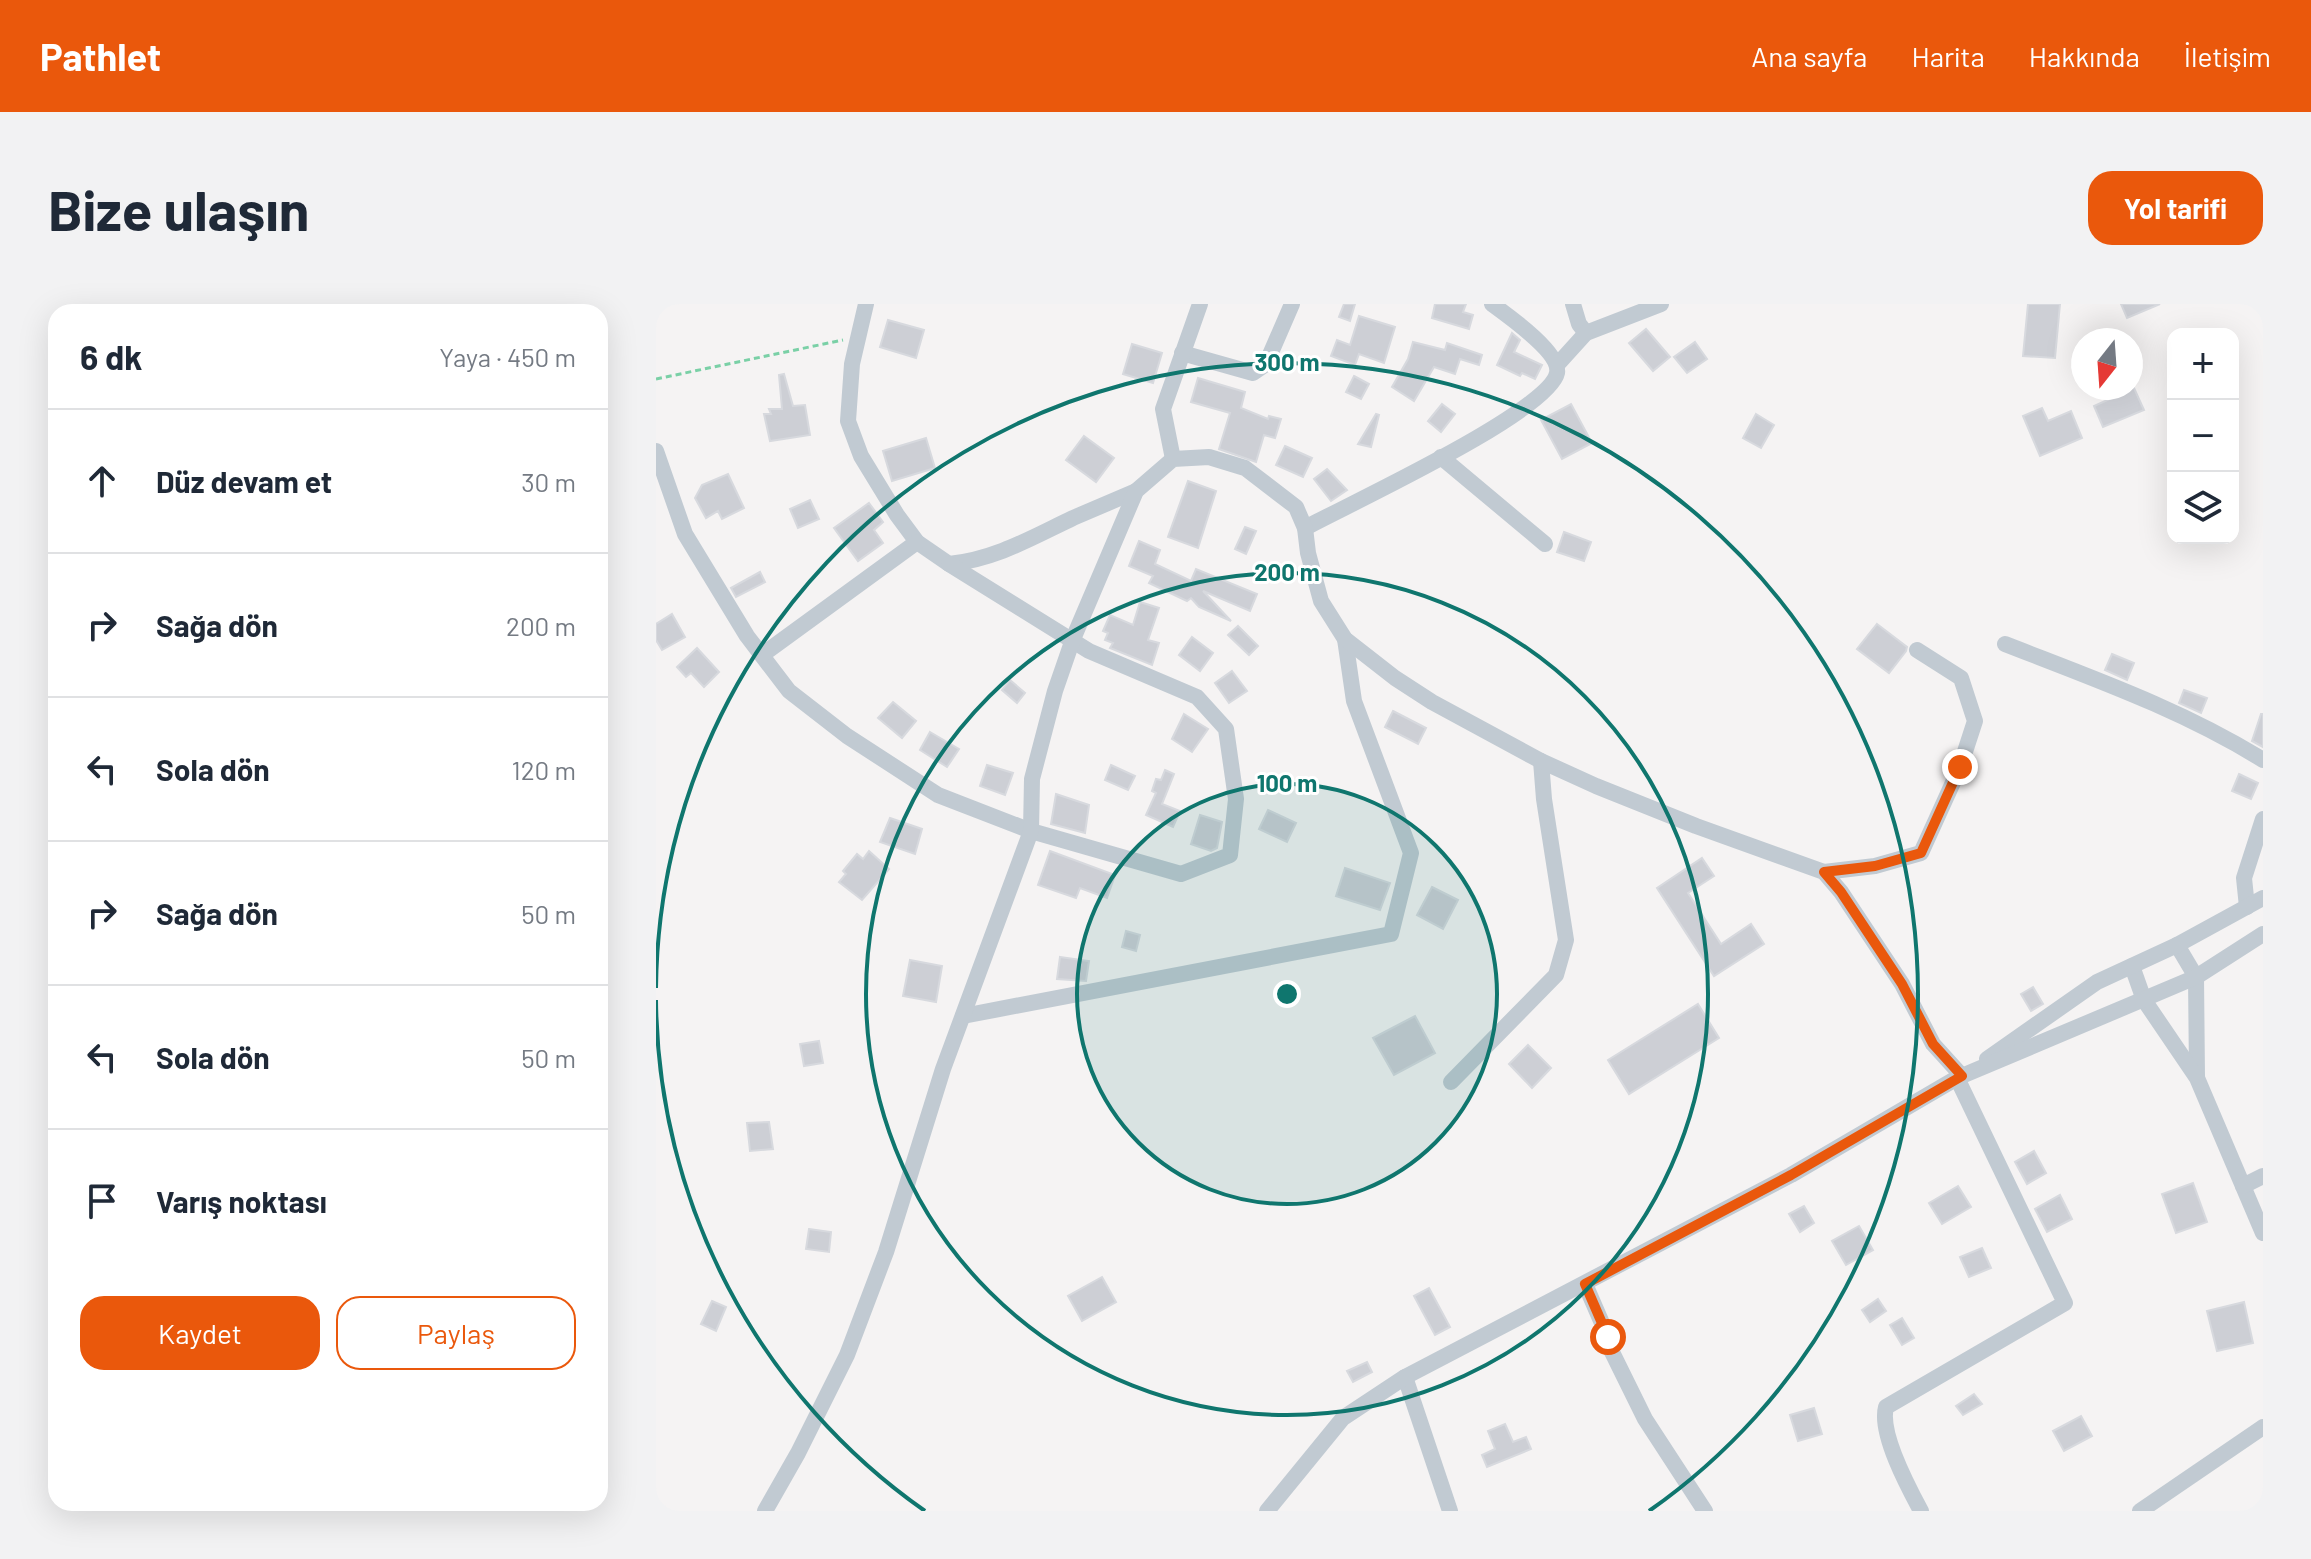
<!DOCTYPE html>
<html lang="tr">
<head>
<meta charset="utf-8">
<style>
	:root { --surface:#fff; --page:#f2f2f3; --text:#1f2937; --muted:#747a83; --line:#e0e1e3; --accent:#ea580c }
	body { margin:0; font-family:Barlow,sans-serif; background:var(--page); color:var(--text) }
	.controls { position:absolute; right:24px; top:24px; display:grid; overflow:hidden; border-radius:16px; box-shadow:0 8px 32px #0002 }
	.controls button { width:72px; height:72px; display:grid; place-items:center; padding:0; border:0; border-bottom:2px solid var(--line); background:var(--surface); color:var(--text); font:40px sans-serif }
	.compass { position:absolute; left:1415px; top:24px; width:72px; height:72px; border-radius:50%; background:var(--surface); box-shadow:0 8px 32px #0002; rotate:197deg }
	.stop { position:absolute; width:24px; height:24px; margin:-18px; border:6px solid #ea580c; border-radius:50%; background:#fff }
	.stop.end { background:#ea580c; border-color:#fff; box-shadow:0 2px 8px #0008 }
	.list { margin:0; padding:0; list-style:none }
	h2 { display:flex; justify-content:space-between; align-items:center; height:104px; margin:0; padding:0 32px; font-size:34px }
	h2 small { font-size:26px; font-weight:400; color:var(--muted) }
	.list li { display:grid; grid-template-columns:52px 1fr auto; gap:24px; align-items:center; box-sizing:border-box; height:144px; padding:0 32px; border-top:2px solid var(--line) }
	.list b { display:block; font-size:30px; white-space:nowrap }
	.list em { font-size:26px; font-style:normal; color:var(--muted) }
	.actions { display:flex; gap:16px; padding:24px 32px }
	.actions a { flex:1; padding:18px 0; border:2px solid var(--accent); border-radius:24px; text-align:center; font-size:28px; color:var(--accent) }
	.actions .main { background:var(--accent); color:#fff }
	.icon { flex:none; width:44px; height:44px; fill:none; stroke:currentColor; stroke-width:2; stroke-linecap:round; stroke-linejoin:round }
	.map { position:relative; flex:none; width:1607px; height:1207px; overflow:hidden; border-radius:24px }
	header { display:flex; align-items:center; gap:48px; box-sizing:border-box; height:112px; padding:0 40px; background:var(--accent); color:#fff }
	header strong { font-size:38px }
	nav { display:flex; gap:44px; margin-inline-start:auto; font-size:28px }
	.intro { display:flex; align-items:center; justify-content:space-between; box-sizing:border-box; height:192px; padding:0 48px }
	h1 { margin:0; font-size:56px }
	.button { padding:20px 36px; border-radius:24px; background:var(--accent); color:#fff; font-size:28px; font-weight:700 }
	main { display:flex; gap:48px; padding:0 48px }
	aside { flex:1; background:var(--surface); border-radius:24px; box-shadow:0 8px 32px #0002 }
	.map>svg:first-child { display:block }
</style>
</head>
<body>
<header>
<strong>Pathlet</strong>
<nav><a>Ana sayfa</a><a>Harita</a><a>Hakkında</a><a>İletişim</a></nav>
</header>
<div class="intro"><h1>Bize ulaşın</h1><a class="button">Yol tarifi</a></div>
<main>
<aside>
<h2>6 dk<small>Yaya · 450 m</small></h2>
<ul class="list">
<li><svg class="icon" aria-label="ahead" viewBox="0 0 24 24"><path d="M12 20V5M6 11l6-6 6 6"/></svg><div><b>Düz devam et</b></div><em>30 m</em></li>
<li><svg class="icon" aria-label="right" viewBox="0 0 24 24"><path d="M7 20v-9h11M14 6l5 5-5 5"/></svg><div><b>Sağa dön</b></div><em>200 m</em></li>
<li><svg class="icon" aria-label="left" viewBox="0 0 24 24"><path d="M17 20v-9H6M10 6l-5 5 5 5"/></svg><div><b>Sola dön</b></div><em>120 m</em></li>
<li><svg class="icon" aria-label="right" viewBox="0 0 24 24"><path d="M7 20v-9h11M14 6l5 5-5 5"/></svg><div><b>Sağa dön</b></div><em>50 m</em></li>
<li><svg class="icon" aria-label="left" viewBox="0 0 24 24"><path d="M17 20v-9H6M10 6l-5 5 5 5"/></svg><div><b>Sola dön</b></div><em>50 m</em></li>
<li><svg class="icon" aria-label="arrive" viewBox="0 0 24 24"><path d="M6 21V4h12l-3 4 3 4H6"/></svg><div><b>Varış noktası</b></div></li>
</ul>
<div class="actions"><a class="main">Kaydet</a><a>Paylaş</a></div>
</aside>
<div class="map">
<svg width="1607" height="1207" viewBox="0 0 1607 1207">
	<rect width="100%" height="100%" fill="#f5f3f3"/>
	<g fill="#cdcfd5" stroke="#d7d9de" stroke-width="2">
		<polygon points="688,0 699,0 694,17 683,13"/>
		<polygon points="779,0 810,0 807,8 817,11 813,25 776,14"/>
		<polygon points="1372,0 1404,0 1399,54 1367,52"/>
		<polygon points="1465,0 1504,0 1471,14"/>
		<polygon points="703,12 739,23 728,59 703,50 699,61 675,52 681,36 694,41"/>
		<polygon points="232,16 268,26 260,54 224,43"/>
		<polygon points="990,25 1014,53 997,67 973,39"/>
		<polygon points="856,29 864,36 858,48 886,61 879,75 866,69 864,72 841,61"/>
		<polygon points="757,38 789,46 791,39 826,51 823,61 804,55 799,70 778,63 758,97 736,83 752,55"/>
		<polygon points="1039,38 1051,55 1031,69 1018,53"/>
		<polygon points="476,40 506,49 497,79 467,70"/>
		<polygon points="128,70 137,102 149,101 154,131 114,137 108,110 115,110 113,105 126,105 123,71"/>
		<polygon points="698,72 713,80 705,95 690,88"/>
		<polygon points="542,74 589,88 585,104 612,115 613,112 625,115 619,134 608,131 600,158 563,145 574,109 535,98"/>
		<polygon points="1452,84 1478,84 1488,106 1447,123 1438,102 1456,94"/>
		<polygon points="786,100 799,110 785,128 772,117"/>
		<polygon points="915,100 936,139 906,155 885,116"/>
		<polygon points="1386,104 1392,117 1415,107 1426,134 1384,152 1367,112"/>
		<polygon points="720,110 723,111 715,143 702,140"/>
		<polygon points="1100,110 1118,121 1105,144 1087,134"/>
		<polygon points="428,132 458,154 440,178 410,156"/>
		<polygon points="270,134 279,164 236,177 227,147"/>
		<polygon points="629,142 656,154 647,173 620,161"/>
		<polygon points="671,165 691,186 675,197 658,175"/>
		<polygon points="72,170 88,204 66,215 62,207 50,214 39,194 46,181"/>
		<polygon points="532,177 560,187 542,244 512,233"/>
		<polygon points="154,196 163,215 142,224 134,205"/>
		<polygon points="213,199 227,218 218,226 227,239 202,257 178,224"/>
		<polygon points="589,223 600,227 590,250 579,245"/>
		<polygon points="908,228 935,238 928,257 901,248"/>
		<polygon points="483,237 504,246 499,260 535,277 540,265 601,290 594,307 547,287 575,317 543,303 535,294 531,297 493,279 497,272 473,262"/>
		<polygon points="104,268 109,278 80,293 75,284"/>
		<polygon points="484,298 503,304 492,336 503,339 496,361 454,344 457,339 449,336 452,329 447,327 454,311 477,321"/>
		<polygon points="16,310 29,333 6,346 0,336 0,320"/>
		<polygon points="1221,320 1251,343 1250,347 1233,369 1201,345"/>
		<polygon points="582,322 602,342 593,351 572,331"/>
		<polygon points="536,333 557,349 544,367 523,351"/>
		<polygon points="41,344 63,368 48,383 35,369 30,373 21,363"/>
		<polygon points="1456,350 1478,359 1471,376 1449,366"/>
		<polygon points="576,367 591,387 573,399 559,379"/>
		<polygon points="354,376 369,389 361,399 346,386"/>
		<polygon points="1528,386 1551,394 1545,409 1523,399"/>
		<polygon points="237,398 260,417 246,434 222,414"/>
		<polygon points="737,407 770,424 762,440 729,423"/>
		<polygon points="528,410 552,425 536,448 516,435"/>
		<polygon points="1605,410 1607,410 1607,443 1596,437"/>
		<polygon points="274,428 303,445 291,463 264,446"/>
		<polygon points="331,461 357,469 349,491 324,482"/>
		<polygon points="455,461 479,472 472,486 449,476"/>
		<polygon points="509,466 518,470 506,500 524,507 517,523 490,511 500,489 496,487 500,475 505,476"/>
		<polygon points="1583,470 1602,479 1595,495 1576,487"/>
		<polygon points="400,490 433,501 429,529 395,520"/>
		<polygon points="612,506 640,519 631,538 603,525"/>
		<polygon points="544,511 566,518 561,544 555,547 535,540"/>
		<polygon points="234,514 266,525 259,550 224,538"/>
		<polygon points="213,547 233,565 206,596 183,578 190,570 187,567 201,550 207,555"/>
		<polygon points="394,547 459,571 451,594 424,584 420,594 382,581"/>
		<polygon points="1046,554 1058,572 1032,589 1065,640 1095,620 1108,640 1058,672 1001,584"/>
		<polygon points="689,564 734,579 724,606 680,592"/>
		<polygon points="776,583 802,596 787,625 761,611"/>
		<polygon points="470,627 484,631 480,647 466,643"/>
		<polygon points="404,653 433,657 430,677 401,675"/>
		<polygon points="254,656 286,662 280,698 247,692"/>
		<polygon points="1377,683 1387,700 1375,707 1365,690"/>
		<polygon points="1042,700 1063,734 973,790 952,756"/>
		<polygon points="759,712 779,749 738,771 717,734"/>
		<polygon points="163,737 167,759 148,762 144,740"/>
		<polygon points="872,741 895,764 876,784 853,760"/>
		<polygon points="113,818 117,845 94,847 91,819"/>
		<polygon points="1378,847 1390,869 1371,880 1359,858"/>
		<polygon points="1537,879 1551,918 1520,929 1506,890"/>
		<polygon points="1302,882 1315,903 1286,920 1273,899"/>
		<polygon points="1404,891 1416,915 1391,928 1379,905"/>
		<polygon points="1148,902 1158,919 1144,928 1133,910"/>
		<polygon points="1203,922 1217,946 1190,961 1176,937"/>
		<polygon points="153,925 175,928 173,948 150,945"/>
		<polygon points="1326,944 1335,964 1313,973 1304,953"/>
		<polygon points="446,973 460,998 426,1017 412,992"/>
		<polygon points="773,984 794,1023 779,1031 758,992"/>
		<polygon points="1222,995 1230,1007 1214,1018 1206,1006"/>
		<polygon points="56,997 70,1003 60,1027 45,1020"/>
		<polygon points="1588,998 1597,1039 1561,1047 1551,1007"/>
		<polygon points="1246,1014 1258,1034 1246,1041 1234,1021"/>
		<polygon points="711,1058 716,1068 697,1078 691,1067"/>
		<polygon points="1318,1090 1326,1100 1307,1111 1300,1102"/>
		<polygon points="1158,1104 1166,1130 1142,1137 1134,1111"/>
		<polygon points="1425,1112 1436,1132 1408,1147 1397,1127"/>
		<polygon points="849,1120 857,1138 870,1133 875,1145 831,1163 826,1151 839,1145 832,1127"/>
	</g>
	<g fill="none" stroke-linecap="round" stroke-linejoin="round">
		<polyline stroke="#7ad0a6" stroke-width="3" stroke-dasharray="6 4" stroke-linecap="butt" points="0,75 187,36"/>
		<g stroke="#c1cad2" stroke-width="16">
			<path d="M210,0L196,60L192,117L205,152L241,211L261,238L293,260C340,255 375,234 417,214C438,205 459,196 480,187"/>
			<polyline points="917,0 923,20 930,29"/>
			<polyline points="526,49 597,69 610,60 636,0"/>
			<polyline points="901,61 930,29 1005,0"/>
			<polyline points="0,147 29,230 91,332 133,387 191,432 282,491 375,527 525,570 574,551 580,495 570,425 541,393 433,347 293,260"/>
			<polyline points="785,153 889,240"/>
			<polyline points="517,155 507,105 544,0"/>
			<path d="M649,224C691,201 893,108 901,69C905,49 851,11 836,0"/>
			<path d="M1349,340C1436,374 1527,406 1607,456"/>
			<polyline points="106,351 261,238"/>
			<polyline points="1168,568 1219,562 1265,549 1304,463 1319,417 1305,374 1261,346"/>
			<polyline points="1591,603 1588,574 1607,515"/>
			<polyline points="1521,641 1540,673 1541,772"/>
			<polyline points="1476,662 1488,696 1541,774 1607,929"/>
			<polyline points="307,712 735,630 755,549 698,397 689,335"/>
			<polyline points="1331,755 1441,678 1521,641 1607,594"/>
			<polyline points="795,778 900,671 910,636 888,495 885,457"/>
			<polyline points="1587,882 1607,872"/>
			<polyline points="929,980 952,1033 954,1044 989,1115 1049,1207"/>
			<polyline points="749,1073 794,1207"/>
			<polyline points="109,1207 142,1149 191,1051 230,948 287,765 375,527 376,475 399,387 417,335 480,187 517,155 553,153 589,164 640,203 649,224 652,249 665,297 689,335 739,374 776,398 885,457 940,482 1040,522 1168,568 1185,588 1246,680 1277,740 1306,772"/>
			<polyline points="611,1207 687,1114 749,1073 1135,871 1301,774 1540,673 1607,630"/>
			<path d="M1265,1207C1252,1183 1223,1129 1230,1103L1409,999L1301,774"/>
			<polyline points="1484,1207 1607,1123"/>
		</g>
	</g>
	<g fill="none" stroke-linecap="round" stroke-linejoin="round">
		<polyline stroke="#ea580c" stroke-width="10" points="952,1033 929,980 1135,871 1306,772 1277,740 1246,680 1185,588 1168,568 1219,562 1265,549 1304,463"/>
	</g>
	<circle cx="631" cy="690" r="210" fill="#0f766e" fill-opacity=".12"/>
	<g fill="none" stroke="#0f766e" stroke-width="4">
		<circle cx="631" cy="690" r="210"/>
		<circle cx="631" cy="690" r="421"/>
		<path d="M269 1207A631 631 0 0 1 0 696M0 684A631 631 0 1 1 993 1207"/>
	</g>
	<circle cx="631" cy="690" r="12" fill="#0f766e" stroke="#fff" stroke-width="4"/>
	<g font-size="24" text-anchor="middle" font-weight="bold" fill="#0f766e" stroke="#fff" stroke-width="6" stroke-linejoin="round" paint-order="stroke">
		<text x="631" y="67">300 m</text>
		<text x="631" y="277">200 m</text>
		<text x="631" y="488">100 m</text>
	</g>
</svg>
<div class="controls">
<button>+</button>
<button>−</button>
<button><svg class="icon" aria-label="layers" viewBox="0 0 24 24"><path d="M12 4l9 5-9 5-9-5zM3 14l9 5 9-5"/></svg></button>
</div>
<svg class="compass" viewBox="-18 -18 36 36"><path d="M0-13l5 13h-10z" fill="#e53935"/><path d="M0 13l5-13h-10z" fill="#747a83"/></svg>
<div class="stop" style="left:952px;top:1033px"></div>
<div class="stop end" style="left:1304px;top:463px"></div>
</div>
</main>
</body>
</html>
